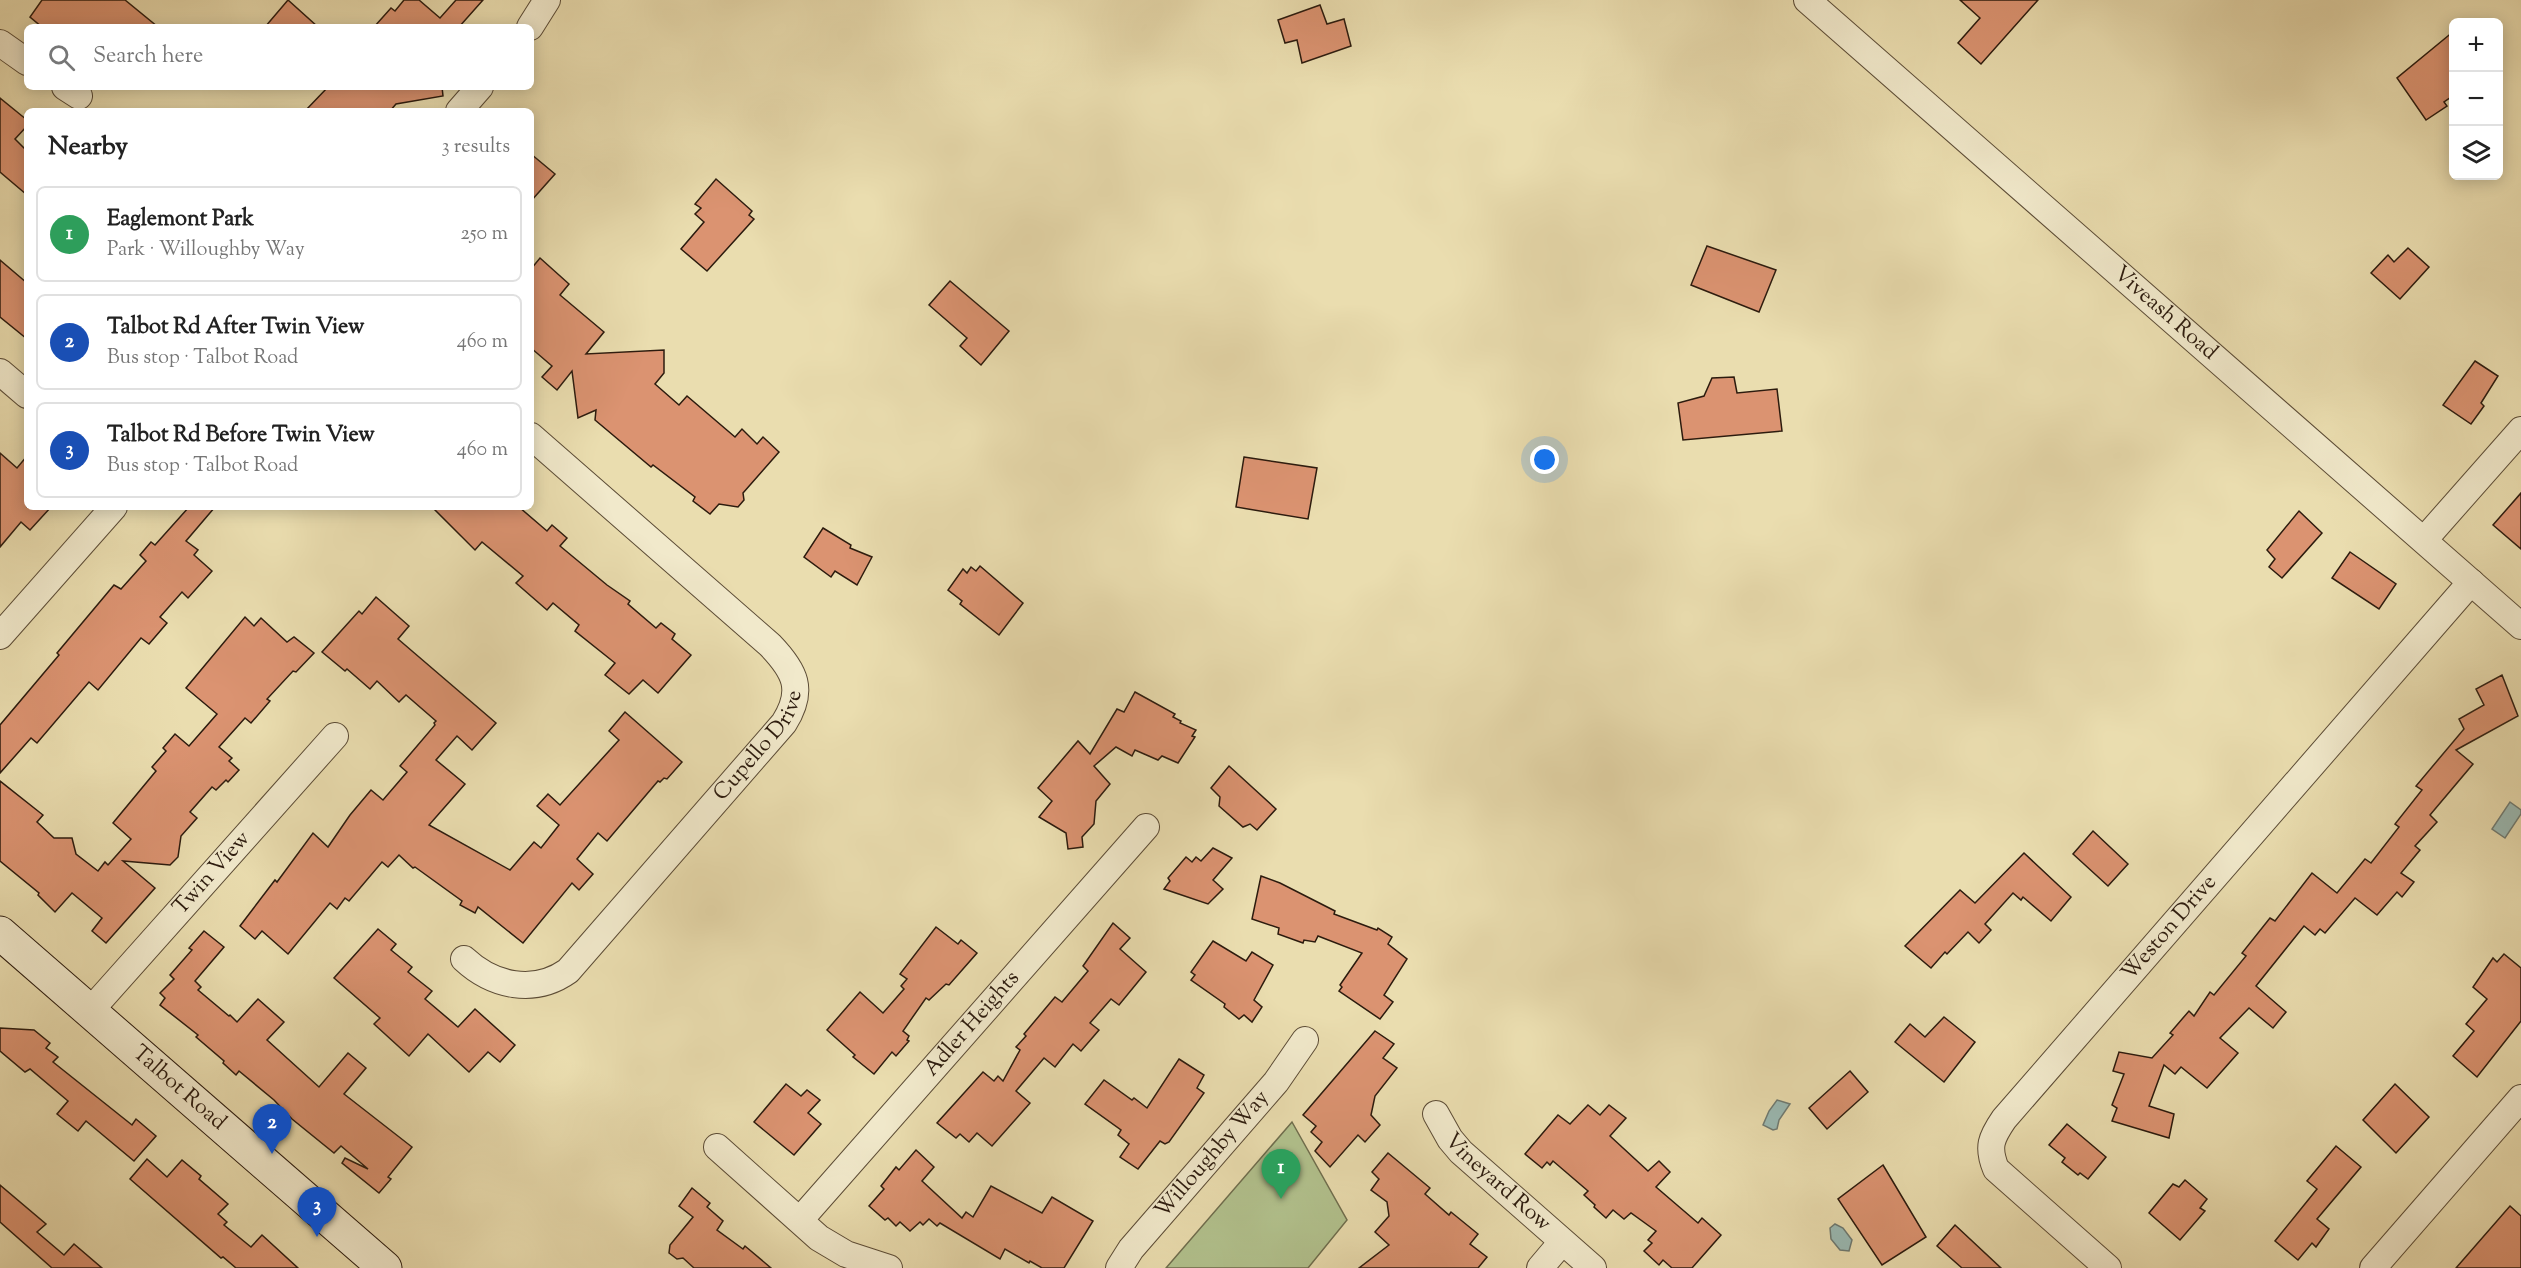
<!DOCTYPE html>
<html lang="en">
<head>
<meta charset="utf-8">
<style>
	:root { --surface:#fff; --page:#f6f6f6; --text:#222; --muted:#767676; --line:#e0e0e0; --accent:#db2777 }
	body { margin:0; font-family:"Sorts Mill Goudy",serif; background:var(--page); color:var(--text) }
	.controls { position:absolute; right:18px; top:18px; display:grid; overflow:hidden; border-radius:9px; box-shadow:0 3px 15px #0003 }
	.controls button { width:54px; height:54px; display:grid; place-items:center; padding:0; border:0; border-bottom:2px solid var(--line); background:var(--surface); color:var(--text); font:30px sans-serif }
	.you { position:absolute; left:1545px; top:460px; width:21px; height:21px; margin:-15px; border:4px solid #fff; border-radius:50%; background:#1a73e8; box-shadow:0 0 0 9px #1a73e833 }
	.badge { display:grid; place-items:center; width:39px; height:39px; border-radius:50%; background:var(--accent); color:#fff; font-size:20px; font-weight:700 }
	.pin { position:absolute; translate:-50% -50px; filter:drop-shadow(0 2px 3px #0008) }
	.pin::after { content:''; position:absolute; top:32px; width:21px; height:18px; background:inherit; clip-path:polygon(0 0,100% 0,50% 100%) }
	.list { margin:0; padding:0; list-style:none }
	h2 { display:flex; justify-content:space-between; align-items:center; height:78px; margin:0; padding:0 24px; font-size:26px }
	h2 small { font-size:20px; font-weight:400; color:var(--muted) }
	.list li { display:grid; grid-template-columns:39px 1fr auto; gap:18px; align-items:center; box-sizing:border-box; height:96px; margin:0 12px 12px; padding:0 12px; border:2px solid var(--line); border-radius:9px }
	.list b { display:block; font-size:22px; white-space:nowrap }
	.list p { margin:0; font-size:20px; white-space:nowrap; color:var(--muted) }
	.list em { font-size:20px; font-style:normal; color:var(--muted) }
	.icon { flex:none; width:33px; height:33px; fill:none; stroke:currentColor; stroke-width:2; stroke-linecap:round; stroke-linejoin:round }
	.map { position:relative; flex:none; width:2521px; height:1268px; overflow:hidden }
	.search { position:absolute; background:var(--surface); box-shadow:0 3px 15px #0003; left:24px; top:24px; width:510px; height:66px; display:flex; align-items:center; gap:15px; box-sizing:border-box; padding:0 21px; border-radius:9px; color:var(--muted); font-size:22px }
	.panel { position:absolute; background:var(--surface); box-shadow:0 3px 15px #0003; left:24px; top:108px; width:510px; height:402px; border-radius:9px }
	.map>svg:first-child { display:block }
</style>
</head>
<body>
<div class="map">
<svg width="2521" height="1268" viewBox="0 0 2521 1268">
	<rect width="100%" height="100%" fill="#eaddaf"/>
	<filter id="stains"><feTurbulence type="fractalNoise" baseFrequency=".00333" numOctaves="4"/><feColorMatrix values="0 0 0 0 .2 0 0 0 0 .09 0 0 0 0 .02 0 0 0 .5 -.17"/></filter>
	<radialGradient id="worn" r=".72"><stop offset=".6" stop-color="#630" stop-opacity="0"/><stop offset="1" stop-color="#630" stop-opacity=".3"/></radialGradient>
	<polygon fill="#b2c28e" stroke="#6f6e4e" stroke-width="1.5" points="1292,1122 1347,1220 1308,1268 1166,1268"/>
	<g fill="#9abab4" stroke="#6e7a72" stroke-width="1.5">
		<polygon points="2510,802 2521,810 2521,814 2505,838 2492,829"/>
		<polygon points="1777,1100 1790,1104 1779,1120 1777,1129 1773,1130 1763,1125 1769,1111"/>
		<polygon points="1835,1224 1843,1228 1852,1240 1849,1251 1840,1250 1831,1239 1830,1228"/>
	</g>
	<g fill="#db9371" stroke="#2c1b0e" stroke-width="1.5">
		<polygon points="42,0 125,0 158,27 42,27 30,17"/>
		<polygon points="288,0 318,27 265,27"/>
		<polygon points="404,0 419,0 440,18 456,0 483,0 459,27 374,27 391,8 395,11"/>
		<polygon points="1960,0 2038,0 1981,64 1958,43 1980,18"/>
		<polygon points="1320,5 1327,24 1344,19 1351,46 1302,63 1297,40 1285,43 1278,20"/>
		<polygon points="2454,31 2454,95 2444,102 2447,106 2426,120 2397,78"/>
		<polygon points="328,87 442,87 443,96 396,104 390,111 305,111"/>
		<polygon points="0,98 27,120 27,126 15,139 27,151 27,195 0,172"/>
		<polygon points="531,154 555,174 531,201"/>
		<polygon points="716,179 752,211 749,215 754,219 707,271 681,249 704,222 695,214 701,208 695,204"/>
		<polygon points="1707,246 1776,270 1759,312 1691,285"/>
		<polygon points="2408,248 2429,267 2400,299 2371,273 2388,255 2394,262"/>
		<polygon points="540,258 569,284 560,295 604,332 586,354 664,350 664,373 655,384 679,405 687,396 735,437 742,429 757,444 763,437 779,452 743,493 744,500 738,507 719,504 710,514 693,501 695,497 653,465 651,467 595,420 596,410 578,418 572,371 557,390 542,377 552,366 531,348 531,269"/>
		<polygon points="0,260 27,283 27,339 0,317"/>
		<polygon points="950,281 1009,331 981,365 960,346 967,338 929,305"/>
		<polygon points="2475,361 2498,376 2481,403 2484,406 2471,424 2443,405"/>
		<polygon points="1734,377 1737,393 1777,389 1782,431 1683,440 1678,403 1704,396 1712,378"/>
		<polygon points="0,453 17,468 27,456 27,507 51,507 30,530 21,522 0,547"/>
		<polygon points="1244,457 1317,468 1308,519 1236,507"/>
		<polygon points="2521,493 2521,549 2493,525"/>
		<polygon points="189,507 215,507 186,541 198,550 194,555 212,571 188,598 182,592 160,617 167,623 149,644 141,638 98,690 89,682 37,743 31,738 0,773 0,725 59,655 57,653 114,585 121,589 146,561 140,555 151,542 155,545"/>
		<polygon points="432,507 519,507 547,531 552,525 567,538 560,546 607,585 630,601 628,604 656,628 661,623 675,634 672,639 691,655 658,693 643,680 629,694 605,675 615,663 575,631 579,625 553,603 547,610 516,583 523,576 482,542 475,550"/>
		<polygon points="2299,511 2322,533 2282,578 2269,567 2275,559 2267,550"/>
		<polygon points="823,528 851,545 850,548 872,557 857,585 835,571 831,577 804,557"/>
		<polygon points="2350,552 2396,584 2379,609 2332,578"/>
		<polygon points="980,566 1023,603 999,635 960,604 962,601 948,590 963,569 967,573 971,567 976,571"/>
		<polygon points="376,597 409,626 398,639 496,723 472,750 457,736 436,760 465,784 429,825 510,870 534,842 541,848 559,825 537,806 548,794 560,805 619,740 609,731 625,712 682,762 667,779 664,778 660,782 658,781 607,841 598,833 577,859 593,874 579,890 572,883 523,943 478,907 475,913 460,905 462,901 415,867 413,868 399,855 388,867 382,862 349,901 345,898 337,909 330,903 288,954 262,931 255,939 240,926 275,880 277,882 313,833 328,847 350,815 371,790 383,800 407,772 400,766 435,725 434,723 436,721 406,695 399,702 377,681 370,689 347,669 345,671 322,652 359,611 362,614"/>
		<polygon points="245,617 254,626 261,618 287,642 294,637 314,653 296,672 293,671 267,699 270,701 251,723 245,718 219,747 232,758 229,761 239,770 228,782 226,780 216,790 212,787 190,812 197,818 181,836 178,857 170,865 123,861 155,888 106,943 92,931 102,918 72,893 55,912 38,895 39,893 0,861 0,781 43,815 37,822 54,838 72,838 76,854 98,871 105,862 108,865 131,839 113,823 156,771 152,767 166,751 163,748 175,734 189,746 217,714 186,688"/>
		<polygon points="2502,675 2518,716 2456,750 2473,764 2430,815 2437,822 2415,846 2420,850 2401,873 2414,882 2402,897 2397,892 2377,915 2355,898 2325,933 2320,929 2315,935 2304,926 2256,986 2286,1012 2273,1028 2249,1008 2220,1038 2238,1053 2207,1088 2181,1067 2175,1074 2164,1065 2149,1106 2174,1114 2169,1138 2112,1121 2117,1108 2112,1105 2124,1074 2113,1071 2119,1052 2152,1058 2173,1035 2170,1033 2189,1011 2194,1016 2210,992 2214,995 2246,956 2242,953 2270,918 2275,921 2312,873 2337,893 2365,859 2371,863 2399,827 2395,824 2422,790 2416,786 2464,729 2459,719 2484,705 2476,689"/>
		<polygon points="1135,692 1175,714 1173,717 1181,721 1180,723 1196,730 1192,736 1195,737 1178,763 1162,756 1158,760 1135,750 1132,756 1116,747 1094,766 1110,784 1096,801 1094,824 1082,837 1083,847 1068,849 1066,833 1039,817 1052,801 1038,788 1078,741 1090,754 1117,709 1124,712"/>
		<polygon points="1229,766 1276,809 1257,830 1250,824 1243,827 1219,806 1220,797 1211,788"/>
		<polygon points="2093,831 2128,864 2108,886 2073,854"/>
		<polygon points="1213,848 1232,858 1213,880 1223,889 1208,904 1164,889 1170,881 1168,878 1186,857 1192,862 1196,857 1201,861"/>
		<polygon points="2024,853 2071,897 2051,921 2023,897 2021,900 2013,893 1985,924 1991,930 1979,943 1968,932 1947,954 1945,952 1931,968 1905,946 1960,890 1975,903"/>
		<polygon points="1261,876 1280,883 1335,911 1334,914 1377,930 1378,928 1392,937 1388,944 1407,959 1384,995 1393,1002 1380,1019 1339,991 1342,987 1340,985 1362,953 1318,936 1315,942 1304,940 1303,943 1278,934 1279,928 1252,919"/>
		<polygon points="1113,923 1130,938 1120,949 1146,972 1119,1005 1111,999 1090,1023 1099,1030 1081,1051 1073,1044 1055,1067 1044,1058 1016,1091 1030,1103 992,1146 977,1133 969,1142 960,1134 956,1138 937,1123 983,1072 994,1081 998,1076 1003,1081 1020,1050 1016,1047 1026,1036 1024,1034 1055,997 1062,1002 1088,971 1083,966"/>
		<polygon points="936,927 958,944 961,940 977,953 949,985 946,984 929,1000 926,998 903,1031 909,1036 907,1040 909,1041 896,1056 892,1052 874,1074 853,1057 855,1055 827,1030 860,992 883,1013 904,989 901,986 907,979 900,974"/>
		<polygon points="378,929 396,944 391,950 412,967 408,972 432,991 425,999 458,1027 475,1009 515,1045 500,1062 488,1052 469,1072 428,1034 409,1056 374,1024 380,1018 334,978"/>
		<polygon points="204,931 224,947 195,981 201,987 198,990 229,1016 230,1015 237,1022 258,999 284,1022 267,1040 319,1087 348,1053 366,1068 344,1094 412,1147 388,1177 391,1179 379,1193 342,1163 345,1158 368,1169 341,1146 334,1153 292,1119 274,1100 239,1071 236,1075 223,1063 224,1061 196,1037 198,1035 160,1005 165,998 160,993 174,979 170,975 192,950 189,948"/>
		<polygon points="1213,941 1246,961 1252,952 1273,965 1254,1000 1262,1007 1252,1022 1244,1015 1239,1019 1224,1007 1225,1004 1191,980 1195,975 1191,972"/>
		<polygon points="2504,954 2521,968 2521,1021 2477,1077 2453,1056 2474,1031 2466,1024 2487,999 2473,987 2493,958 2497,962"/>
		<polygon points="1944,1017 1975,1042 1944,1082 1895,1042 1910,1024 1925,1037"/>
		<polygon points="0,1028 34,1030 50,1043 46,1048 58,1057 53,1062 132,1125 136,1119 156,1136 134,1161 86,1121 78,1131 57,1114 68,1101 30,1069 25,1072 0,1051"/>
		<polygon points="1375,1031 1394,1044 1383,1058 1397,1068 1375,1096 1371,1115 1380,1125 1365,1142 1358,1135 1330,1167 1315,1151 1322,1142 1311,1132 1316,1126 1303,1115"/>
		<polygon points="1179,1059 1204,1075 1197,1088 1204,1093 1169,1142 1165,1144 1160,1141 1138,1169 1120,1157 1129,1144 1118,1135 1121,1130 1085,1104 1104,1080 1132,1100 1134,1098 1147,1108"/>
		<polygon points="1850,1071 1868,1092 1827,1129 1809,1108"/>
		<polygon points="786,1084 801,1096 807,1090 820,1100 808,1113 821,1124 794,1155 754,1122"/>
		<polygon points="2395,1084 2429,1117 2396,1153 2363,1120"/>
		<polygon points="1588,1105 1600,1115 1609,1105 1626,1118 1610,1136 1648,1171 1659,1161 1670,1172 1656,1187 1698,1223 1702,1218 1721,1235 1692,1268 1672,1268 1663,1260 1659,1265 1644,1251 1652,1243 1648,1240 1656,1231 1631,1213 1624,1219 1613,1210 1606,1218 1594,1207 1595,1205 1584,1195 1588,1191 1553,1161 1550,1165 1547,1162 1542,1168 1525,1154 1558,1115 1570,1124"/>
		<polygon points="2067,1124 2106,1157 2088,1179 2080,1173 2078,1175 2062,1162 2065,1158 2049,1145"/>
		<polygon points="2336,1146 2361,1167 2317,1219 2329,1229 2316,1247 2312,1243 2298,1260 2275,1241 2317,1189 2307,1181"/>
		<polygon points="916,1150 934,1167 922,1181 962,1218 966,1212 973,1217 991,1186 1042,1213 1052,1197 1093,1221 1064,1268 1042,1268 1030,1261 1029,1263 1005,1249 1000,1259 940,1223 937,1226 929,1219 923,1225 920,1222 910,1231 900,1222 896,1226 888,1218 885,1220 869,1206 884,1189 881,1186 896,1167 899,1170"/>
		<polygon points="1388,1153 1430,1188 1425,1194 1449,1215 1451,1212 1478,1234 1470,1244 1487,1257 1478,1268 1359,1268 1389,1245 1375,1232 1389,1216 1387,1202 1371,1190 1379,1179 1372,1172"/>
		<polygon points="147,1159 167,1177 182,1160 201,1176 199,1179 228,1204 218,1214 227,1222 224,1225 251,1247 262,1235 298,1268 236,1268 223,1257 221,1258 130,1179"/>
		<polygon points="1883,1165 1926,1237 1882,1265 1838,1199"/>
		<polygon points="2185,1180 2207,1199 2200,1208 2205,1211 2180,1240 2149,1213 2173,1184 2179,1187"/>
		<polygon points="0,1185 46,1224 37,1232 64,1255 74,1244 102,1268 52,1268 0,1222"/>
		<polygon points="692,1188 710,1203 707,1207 723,1221 717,1230 743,1249 745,1246 771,1268 694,1268 683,1258 677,1259 669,1253 670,1245 693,1217 679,1206"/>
		<polygon points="2510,1206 2521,1216 2521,1268 2456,1268"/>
		<polygon points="1955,1225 2001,1268 1962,1268 1937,1246"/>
	</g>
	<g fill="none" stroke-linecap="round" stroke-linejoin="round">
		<g stroke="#5c4c36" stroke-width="28">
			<g id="street">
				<path id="s1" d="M1807,0L2521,626"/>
				<polyline points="530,27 547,0"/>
				<polyline points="0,43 27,62"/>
				<polyline points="65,87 79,96"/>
				<polyline points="459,111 480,87"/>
				<polyline points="0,372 27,395"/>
				<polyline points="2424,540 2521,430"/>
				<polyline points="0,636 114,507"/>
				<path id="s2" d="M464,959C493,986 534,995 568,971L784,723C805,690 795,671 770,645L531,436"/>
				<path id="s3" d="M90,1011L335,736"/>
				<path id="s4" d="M1436,1114L1450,1139L1461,1152L1593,1268"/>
				<polyline points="717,1147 819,1238 846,1254 889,1268"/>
				<path id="s5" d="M800,1220L1146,827"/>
				<path id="s6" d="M1119,1268L1131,1249L1276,1082L1305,1040"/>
				<polyline points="1540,1268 1562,1242"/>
				<path id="s7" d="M2108,1268L1996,1169C1987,1147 1991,1138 2004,1119L2471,582"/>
				<polyline points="2373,1268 2521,1098"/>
			</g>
		</g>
		<g stroke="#2c1b0e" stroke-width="35">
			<g id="secondary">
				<path id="s8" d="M0,933L385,1268"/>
			</g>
		</g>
		<use href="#street" stroke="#f1e9cb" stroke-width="26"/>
		<use href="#secondary" stroke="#f1e9cb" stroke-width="33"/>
	</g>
	<g text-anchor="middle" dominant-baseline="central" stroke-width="5" stroke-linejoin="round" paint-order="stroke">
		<g font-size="22" fill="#2c1b0e" stroke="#f1e9cb">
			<text stroke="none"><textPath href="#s1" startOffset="476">Viveash Road</textPath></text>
			<text stroke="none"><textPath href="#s2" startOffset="410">Cupello Drive</textPath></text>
			<text stroke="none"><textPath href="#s3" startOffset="184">Twin View</textPath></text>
			<text stroke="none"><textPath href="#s7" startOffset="456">Weston Drive</textPath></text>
			<text stroke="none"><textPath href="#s5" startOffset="261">Adler Heights</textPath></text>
			<text stroke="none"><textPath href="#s8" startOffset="237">Talbot Road</textPath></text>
			<text stroke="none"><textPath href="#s6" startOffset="147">Willoughby Way</textPath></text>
			<text stroke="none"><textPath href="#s4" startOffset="93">Vineyard Row</textPath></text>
		</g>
	</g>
	<rect width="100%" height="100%" filter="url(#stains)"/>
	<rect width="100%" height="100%" fill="url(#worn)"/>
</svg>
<div class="controls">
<button>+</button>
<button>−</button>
<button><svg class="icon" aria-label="layers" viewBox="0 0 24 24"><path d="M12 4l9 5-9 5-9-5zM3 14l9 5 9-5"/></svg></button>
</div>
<div class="you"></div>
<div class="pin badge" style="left:1281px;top:1199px;background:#2e9e5b">1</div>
<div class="pin badge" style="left:272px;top:1154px;background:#1a4fb4">2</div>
<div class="pin badge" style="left:317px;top:1237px;background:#1a4fb4">3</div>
<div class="search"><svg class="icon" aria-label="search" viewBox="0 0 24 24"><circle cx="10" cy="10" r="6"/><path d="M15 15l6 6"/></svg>Search here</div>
<section class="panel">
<h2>Nearby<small>3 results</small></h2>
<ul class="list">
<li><span class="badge" style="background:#2e9e5b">1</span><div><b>Eaglemont Park</b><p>Park · Willoughby Way</p></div><em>250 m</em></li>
<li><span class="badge" style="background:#1a4fb4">2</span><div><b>Talbot Rd After Twin View</b><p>Bus stop · Talbot Road</p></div><em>460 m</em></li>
<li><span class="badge" style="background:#1a4fb4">3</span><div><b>Talbot Rd Before Twin View</b><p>Bus stop · Talbot Road</p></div><em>460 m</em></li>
</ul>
</section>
</div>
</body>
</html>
